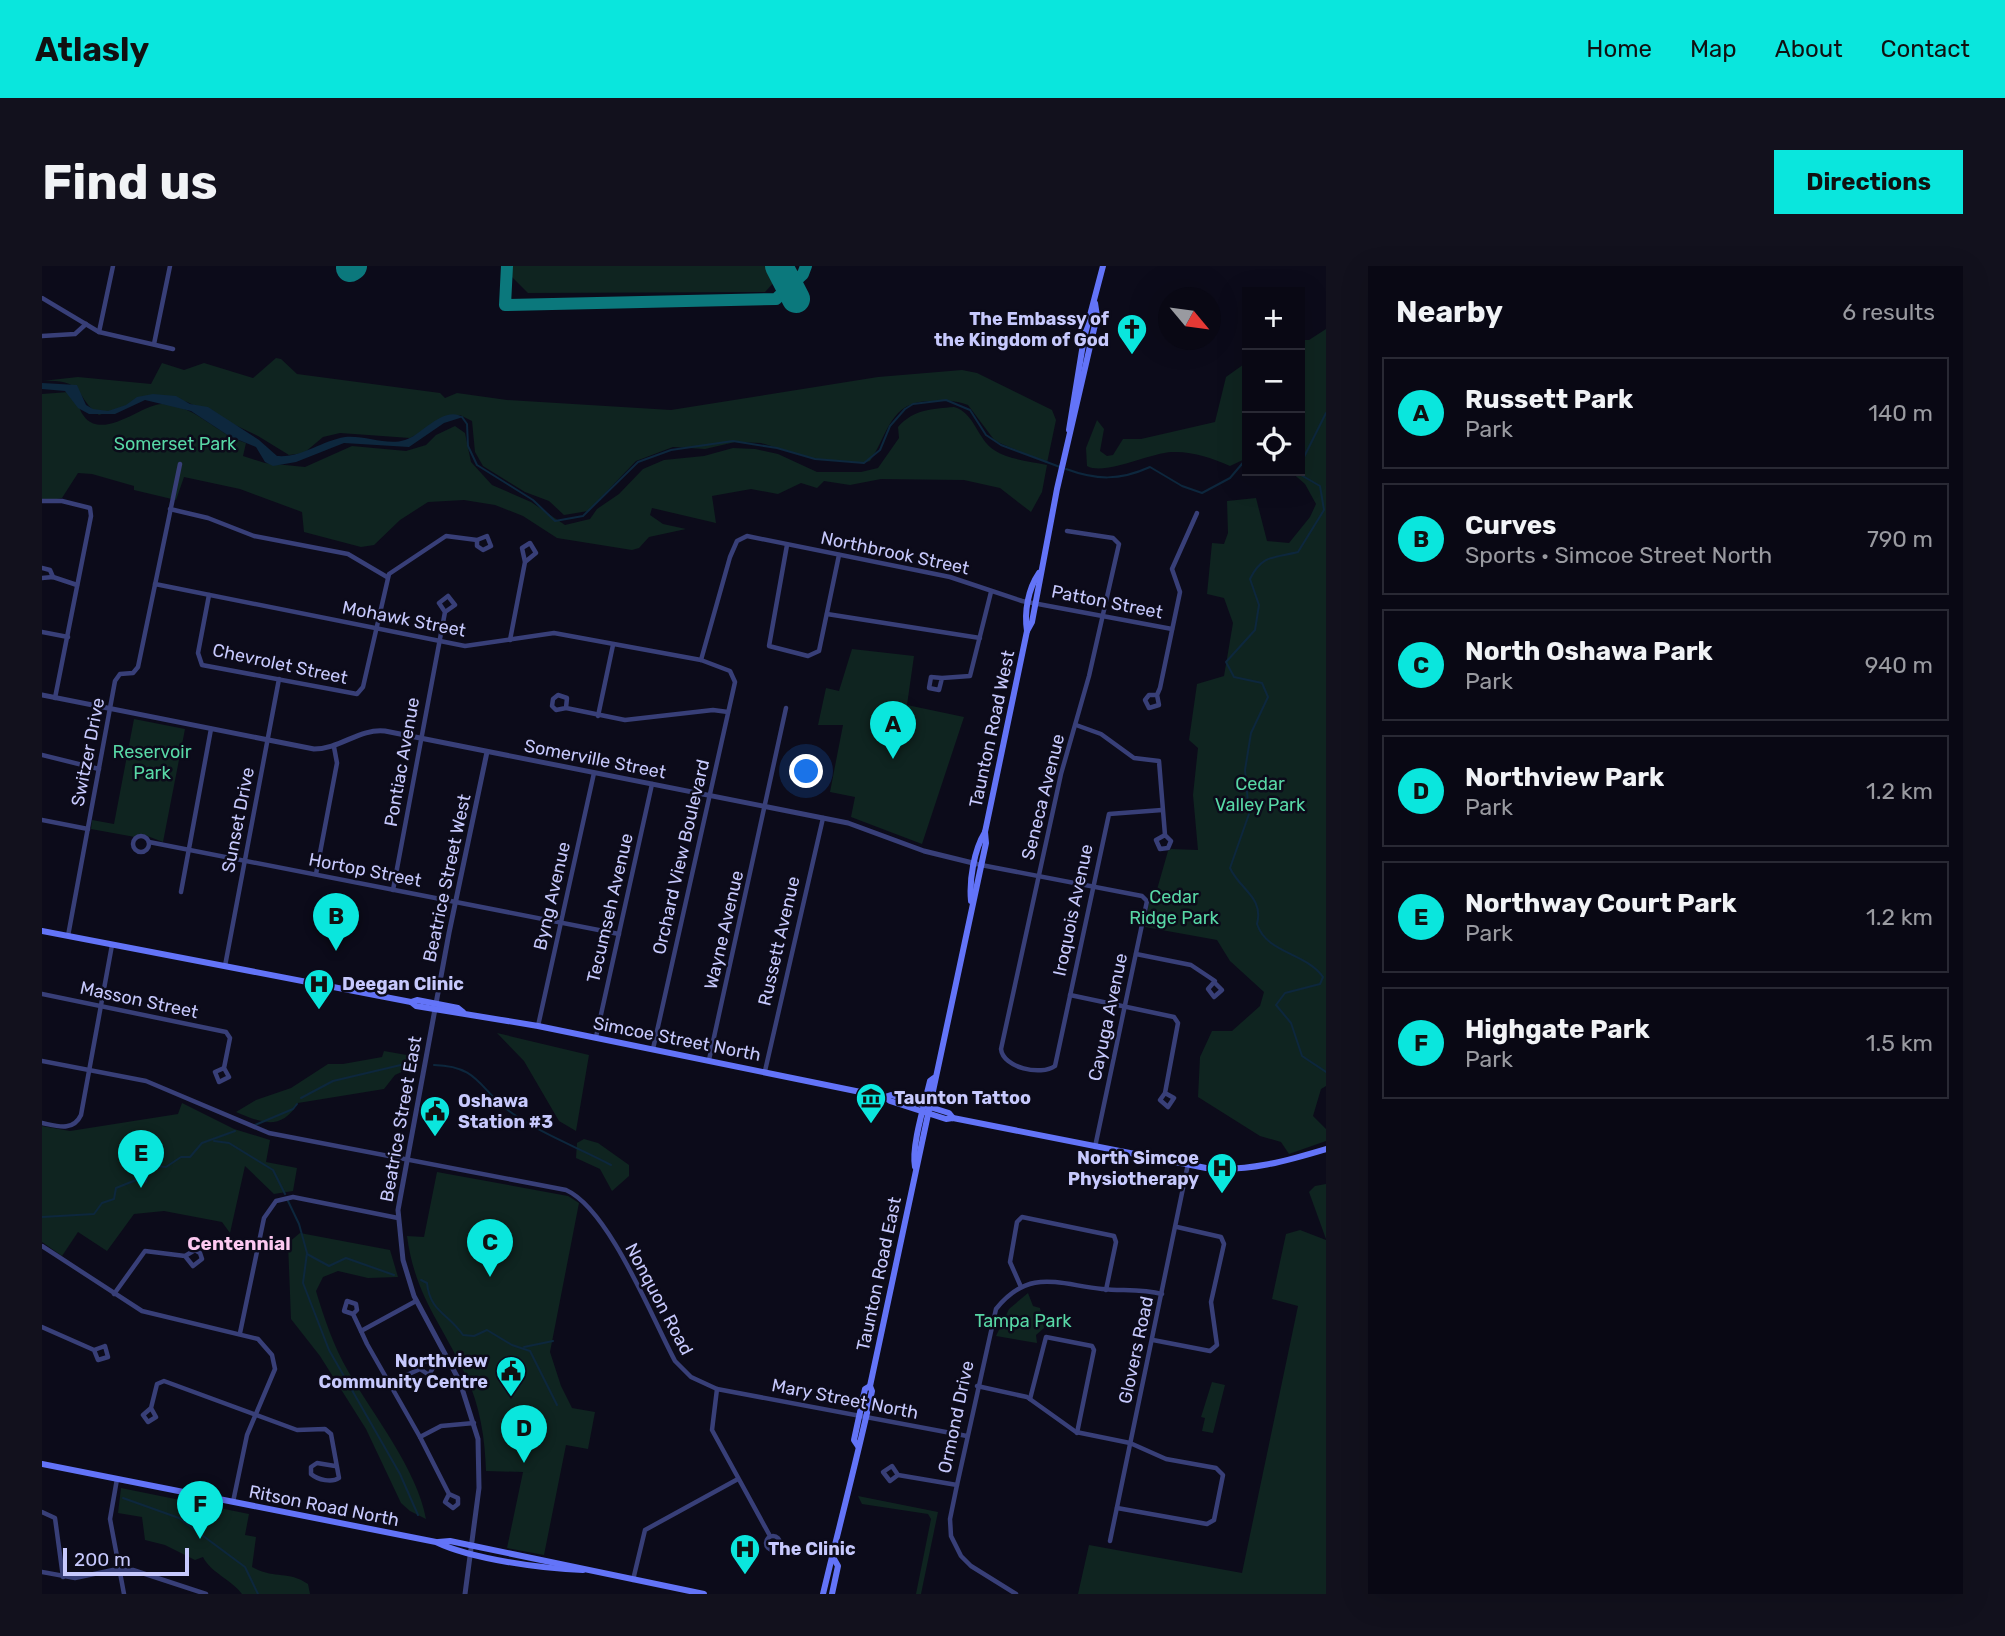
<!DOCTYPE html>
<html lang="en">
<head>
<meta charset="utf-8">
<style>
	:root { --surface:#090814; --page:#12111d; --text:#f1f3f6; --muted:#999aa0; --line:#292934; --accent:#0ae6dd }
	body { margin:0; font-family:Rubik,sans-serif; background:var(--page); color:var(--text) }
	.controls { position:absolute; right:21px; top:21px; display:grid; overflow:hidden; border-radius:0px; box-shadow:0 7px 28px #0002 }
	.controls button { width:63px; height:63px; display:grid; place-items:center; padding:0; border:0; border-bottom:2px solid var(--line); background:var(--surface); color:var(--text); font:35px sans-serif }
	.compass { position:absolute; left:1116px; top:21px; width:63px; height:63px; border-radius:50%; background:var(--surface); box-shadow:0 7px 28px #0002; rotate:119deg }
	.scale { position:absolute; left:21px; bottom:18px; width:126px; box-sizing:border-box; padding-left:7px; border:4px solid #c7c9fd; border-top:0; font-size:19px; line-height:24px; white-space:nowrap; color:#c7c9fd; -webkit-text-stroke:5px #0c0b1a; paint-order:stroke }
	.you { position:absolute; left:765px; top:506px; width:24px; height:24px; margin:-18px; border:5px solid #fff; border-radius:50%; background:#1a73e8; box-shadow:0 0 0 10px #1a73e833 }
	.badge { display:grid; place-items:center; width:46px; height:46px; border-radius:50%; background:var(--accent); color:#111; font-size:23px; font-weight:700 }
	.pin { position:absolute; translate:-50% -58px; filter:drop-shadow(0 2px 4px #0008) }
	.pin::after { content:''; position:absolute; top:37px; width:24px; height:21px; background:inherit; clip-path:polygon(0 0,100% 0,50% 100%) }
	.list { margin:0; padding:0; list-style:none }
	h2 { display:flex; justify-content:space-between; align-items:center; height:91px; margin:0; padding:0 28px; font-size:30px }
	h2 small { font-size:23px; font-weight:400; color:var(--muted) }
	.list li { display:grid; grid-template-columns:46px 1fr auto; gap:21px; align-items:center; box-sizing:border-box; height:112px; margin:0 14px 14px; padding:0 14px; border:2px solid var(--line); border-radius:0px }
	.list b { display:block; font-size:26px; white-space:nowrap }
	.list p { margin:0; font-size:23px; white-space:nowrap; color:var(--muted) }
	.list em { font-size:23px; font-style:normal; color:var(--muted) }
	.icon { flex:none; width:38px; height:38px; fill:none; stroke:currentColor; stroke-width:2; stroke-linecap:round; stroke-linejoin:round }
	.map { position:relative; flex:none; width:1284px; height:1328px; overflow:hidden; border-radius:0px }
	header { display:flex; align-items:center; gap:42px; box-sizing:border-box; height:98px; padding:0 35px; background:var(--accent); color:#111 }
	header strong { font-size:33px }
	nav { display:flex; gap:38px; margin-inline-start:auto; font-size:24px }
	.intro { display:flex; align-items:center; justify-content:space-between; box-sizing:border-box; height:168px; padding:0 42px }
	h1 { margin:0; font-size:49px }
	.button { padding:18px 32px; border-radius:0px; background:var(--accent); color:#111; font-size:24px; font-weight:700 }
	main { display:flex; gap:42px; padding:0 42px }
	aside { flex:1; background:var(--surface); border-radius:0px; box-shadow:0 7px 28px #0002 }
	.map>svg:first-child { display:block }
</style>
</head>
<body>
<header>
<strong>Atlasly</strong>
<nav><a>Home</a><a>Map</a><a>About</a><a>Contact</a></nav>
</header>
<div class="intro"><h1>Find us</h1><a class="button">Directions</a></div>
<main>
<div class="map">
<svg width="1284" height="1328" viewBox="0 0 1284 1328">
	<rect width="100%" height="100%" fill="#0c0b1a"/>
	<g fill="#0f2420">
		<polygon points="470,0 730,0 736,12 723,26 486,27 470,11"/>
		<polygon points="1284,63 1284,820 1279,823 1271,850 1284,863 1284,875 1247,888 1239,876 1218,870 1156,831 1158,791 1170,765 1190,765 1218,740 1222,726 1188,695 1175,674 1103,661 1108,630 1114,627 1126,585 1129,583 1156,584 1151,529 1156,482 1147,474 1155,418 1182,410 1191,357 1182,332 1165,328 1170,277 1182,278 1186,267 1185,235 1214,232 1225,275 1247,277 1268,251 1274,238 1263,218 1248,205 1258,205 1258,74 1267,74"/>
		<path d="M234,92L239,93L255,108L398,127L403,132L415,127L465,134L629,144L836,111L920,104L935,107L1010,144L1014,154L1005,197L953,175L926,139C915,134 903,135 892,135C848,133 847,167 828,195L821,197L773,193L719,177L693,176L663,183L631,181L594,195L546,245L522,249L507,235L483,226L441,200L433,186L430,155L418,149L401,154L368,172L298,167L281,171L262,187L247,189L216,170L145,136L115,129L57,149C32,131 45,113 0,115L36,111L109,118L120,97L142,104L162,97L211,112Z"/>
		<path d="M1205,96V192L1188,200C1170,192 1150,185 1130,186C1107,187 1063,210 1045,200L1044,182L1055,154L1062,163L1058,185L1065,190L1071,189L1081,173H1099L1173,156L1184,111Z"/>
		<path d="M27,126L34,130C46,191 99,136 121,138C155,140 174,168 204,177L201,190L223,197L263,201L310,180L364,185L384,179L394,169L413,160L423,167L429,196L450,219L489,236L523,259L548,253L555,243L577,228L601,203L622,194L662,190L691,182L713,183L736,188L775,206H819L836,202L857,172L856,161C872,143 890,143 912,141C933,147 935,173 952,184C967,194 988,195 1005,199L1000,226L989,246L958,222L922,214L839,213L808,219L782,215L775,222L759,217L736,228L709,223L670,230L674,257L610,242L608,249L621,258L644,263L607,271L597,282L590,284L515,272L481,250L453,239L422,234L386,236L358,254L332,279L319,281L262,266L260,246L198,223L142,211L134,234L92,224V220L50,208L36,207L20,232L0,236V128Z"/>
		<polygon points="810,383 872,390 865,439 922,451 880,578 809,551 813,531 788,526 801,459 776,459 784,422 797,425"/>
		<polygon points="92,453 143,463 121,576 100,568 93,571 49,563 50,554 72,558"/>
		<polygon points="455,767 547,789 534,865 517,855 482,795"/>
		<path d="M342,785L376,791L373,807L364,804L353,809L342,823L256,837C239,865 220,857 194,846L214,834L249,822L286,798H301L340,791Z"/>
		<polygon points="140,837 192,863 228,874 224,896 255,902 251,925 232,928 203,900 188,967 180,956 122,945 92,948 65,985 36,966 20,990 0,976 0,860 28,865 136,848"/>
		<polygon points="542,873 556,877 587,899 587,910 570,925 558,903 534,892 535,877"/>
		<path d="M395,906L526,930L537,937L508,1086L519,1120L530,1142L553,1146L546,1183L524,1179L502,1289L465,1282L481,1206L444,1205C443,1172 438,1140 424,1110C400,1058 373,1030 365,970L382,971Z"/>
		<polygon points="1284,918 1284,973 1267,926 1273,920"/>
		<polygon points="1258,964 1284,974 1284,1328 1036,1328 1047,1279 1200,1307 1256,1040 1230,1033 1244,968"/>
		<path d="M258,967L348,984L356,1011L326,1012L296,1005L281,1011L274,1025C282,1052 292,1081 306,1105C331,1149 375,1203 384,1253L368,1245L359,1237L324,1163L278,1090L249,1053L246,977Z"/>
		<polygon points="986,1027 991,1040 998,1042 1002,1062 994,1069 995,1077 954,1070 967,1043"/>
		<polygon points="1170,1116 1183,1119 1171,1167 1160,1165 1163,1152 1159,1151"/>
		<path d="M79,1222L207,1248L203,1269L214,1271L210,1301C234,1314 245,1304 266,1318L268,1328H200C189,1313 169,1307 161,1291L153,1294L123,1279L103,1274L100,1251L76,1247Z"/>
		<polygon points="816,1230 896,1246 879,1328 874,1328 889,1253 886,1248 820,1238"/>
	</g>
	<path fill="#0d273d" d="M0,117L35,119L44,139L51,143L66,145L84,139L95,131L111,128L134,130L148,138L166,141L217,174L235,190C260,192 279,175 303,171C323,169 345,180 363,174C380,169 401,139 421,151L402,157L367,181L302,177L254,196L231,200L223,196L214,181L187,170L149,145L103,134L73,148H47L36,142L23,125L0,123Z"/>
	<g fill="none" stroke-linecap="round" stroke-linejoin="round">
		<g stroke="#0d273d" stroke-width="2">
			<polyline points="420,151 425,158 426,180 435,199 491,234 513,255 541,250 596,196 629,184 691,175 735,182 773,193 822,197 838,184 848,160 863,143 871,138 904,134 928,144 944,169 959,179 1018,201"/>
			<polyline points="1258,199 1284,147"/>
			<path d="M1024,203C1054,214 1077,215 1108,201L1140,220L1160,227L1188,212L1205,192"/>
			<path d="M1252,205L1278,220L1282,244L1256,286C1233,292 1220,288 1208,313L1217,339L1213,364L1184,396L1192,411L1220,417L1226,431L1209,467L1203,504L1207,548L1188,602C1198,624 1222,631 1215,658C1225,688 1263,686 1281,711L1278,718L1243,727L1234,739L1249,757L1260,790L1284,806"/>
			<path d="M392,799C437,800 437,823 467,845C499,868 535,881 569,899"/>
			<polyline points="259,832 291,815 363,798 372,800"/>
			<polyline points="213,859 251,843 255,838"/>
			<polyline points="172,875 187,877 231,904 243,928"/>
			<polyline points="246,935 257,958 265,987 261,1017 287,1084 358,1208 376,1249"/>
			<polyline points="0,951 52,948 60,937 72,933 74,922 94,914 104,916 106,904 113,900 124,901 139,891 148,891 160,877 193,865"/>
			<polyline points="265,988 287,1000 304,992 352,1009"/>
			<path d="M379,1014L385,1017C388,1046 406,1047 421,1069L432,1070L445,1064L470,1079L488,1085L515,1139"/>
			<polyline points="482,1081 511,1075"/>
			<polyline points="81,1232 137,1252 203,1301 216,1328"/>
		</g>
		<polyline stroke="#0b787c" stroke-width="12" points="465,0 463,39 734,33 761,8 764,0"/>
		<g stroke="#0b787c" stroke-width="28">
			<polyline points="737,0 754,33"/>
			<polyline points="308,2 311,0"/>
		</g>
		<g stroke="#383f78" stroke-width="4.5">
			<polyline points="0,32 57,66 131,83"/>
			<polyline points="57,66 71,0"/>
			<polyline points="0,70 33,68 44,58"/>
			<polyline points="112,78 128,0"/>
			<polyline points="0,235 20,235 48,242 49,250 13,432"/>
			<polyline points="128,243 166,252 212,270 306,288 345,311"/>
			<path d="M1025,265L1071,272L1077,278L1047,410L1019,508L959,783C961,802 999,810 1013,800L1067,548L1120,544"/>
			<polyline points="745,279 727,380 766,390 777,385 797,289"/>
			<polyline points="0,302 8,304 11,311"/>
			<polyline points="0,312 11,311 35,319"/>
			<polyline points="113,318 423,380 512,367 659,394 688,405 693,416 611,783"/>
			<polyline points="167,329 156,387 160,399 315,428 321,421 347,308 404,270 435,274 435,280 441,284 449,280 445,270 435,274"/>
			<polyline points="785,348 938,372"/>
			<polyline points="0,366 26,371"/>
			<polyline points="468,374 483,296 494,287 488,277 480,282 483,296"/>
			<polyline points="659,394 688,291 695,275 705,270 908,311 980,335 1130,363"/>
			<polyline points="900,412 889,411 887,422 897,424 900,412 928,410 949,326"/>
			<polyline points="1115,429 1117,439 1107,442 1103,434 1107,429 1115,429 1118,422 1138,326 1130,303 1155,247"/>
			<polyline points="524,442 525,432 516,429 511,433 510,440 514,444 524,442 583,454 671,444 686,446"/>
			<polyline points="556,450 571,379"/>
			<polyline points="1034,459 1059,468 1092,492 1117,495 1123,569 1129,575 1126,582 1118,583 1114,574 1123,569"/>
			<polyline points="0,489 57,503"/>
			<polyline points="0,554 46,563"/>
			<circle cx="99" cy="578" r="8"/>
			<polyline points="107,576 577,668"/>
			<polyline points="939,599 1100,630 1105,635 1053,881"/>
			<polyline points="274,608 295,497 292,481"/>
			<polyline points="351,624 403,346 397,337 406,330 413,339 403,346"/>
			<polyline points="139,626 169,463"/>
			<polyline points="26,670 73,415 78,408 91,407 96,401 138,198"/>
			<polyline points="1094,688 1149,699 1173,715 1166,723 1172,731 1180,724 1173,717"/>
			<polyline points="183,700 237,413"/>
			<polyline points="0,728 184,766 188,772 182,802 187,811 177,816 173,806 182,802"/>
			<polyline points="1028,729 1132,751 1136,757 1123,827 1118,834 1126,841 1132,832 1123,827"/>
			<polyline points="496,760 552,507"/>
			<polyline points="554,771 610,518"/>
			<polyline points="667,794 744,442"/>
			<path d="M0,795L104,815L227,867L524,924C567,943 610,1052 633,1095L649,1111L675,1123L925,1170"/>
			<polyline points="723,805 781,552"/>
			<path d="M0,857C15,860 31,866 39,849L70,679"/>
			<polyline points="0,980 100,1045 216,1073 230,1089 233,1103 205,1169 191,1236"/>
			<polyline points="979,1021 968,996 975,956 980,951 1072,970 1074,976 1064,1024"/>
			<polyline points="72,1028 103,985 143,990 153,984 158,987 160,993 151,1000 143,990"/>
			<polyline points="374,1035 319,1065 325,1078 378,1171 399,1160 432,1157"/>
			<polyline points="311,1048 302,1045 305,1035 314,1038 315,1044 311,1048 319,1065"/>
			<polyline points="0,1061 52,1084 56,1094 66,1091 63,1080 52,1084"/>
			<polyline points="198,1067 222,952 234,935 251,931 356,952"/>
			<polyline points="1111,1074 1168,1085 1175,1079 1169,1036 1182,978 1179,971 1135,961"/>
			<polyline points="345,1118 378,1103 387,1109 392,1100 383,1094 378,1103"/>
			<polyline points="935,1120 985,1131 1034,1166 1088,1177 1124,1193 1174,1202 1181,1209 1172,1254 1165,1258 1075,1242"/>
			<polyline points="675,1123 670,1164 728,1270"/>
			<polyline points="988,1133 1004,1071 1050,1080 1052,1084 1035,1167"/>
			<path d="M109,1142L101,1149L106,1156L114,1151L109,1142L115,1118L122,1115L255,1164L283,1163L289,1168L297,1212C290,1217 276,1214 269,1208V1201L275,1197L293,1200"/>
			<polyline points="378,1171 407,1228 416,1232 416,1238 411,1242 403,1236 407,1228"/>
			<polyline points="856,1209 850,1200 841,1206 848,1215 856,1209 915,1219"/>
			<polyline points="75,1213 68,1253 82,1328"/>
			<polyline points="0,1246 13,1252 21,1311"/>
			<circle cx="731" cy="1277" r="7"/>
			<polyline points="1068,1275 1146,898"/>
			<polyline points="0,1306 33,1312 71,1304 91,1304 164,1328"/>
			<polyline points="591,1314 603,1264 696,1213"/>
			<path d="M974,1328L929,1300L919,1290L909,1270L908,1253L915,1219L954,1043C987,1002 1015,1018 1060,1023C1080,1025 1100,1023 1120,1028"/>
		</g>
		<g stroke="#383f78" stroke-width="5">
			<path d="M0,429L272,483C298,483 318,462 343,465L806,557L882,585L935,598"/>
			<polyline points="423,1328 437,1222 436,1173 418,1116 372,1030 361,994 356,944 407,667 445,486"/>
		</g>
		<g stroke="#6374f8" stroke-width="6">
			<polyline points="1027,164 1042,72 1061,0"/>
			<path d="M985,365C982,346 986,323 997,307"/>
			<path d="M929,635C927,614 932,584 943,566L985,365L990,356L1015,223L1055,50L1053,37"/>
			<polyline points="0,665 369,736 374,740 496,760 843,831 849,829 907,847 911,852"/>
			<polyline points="369,736 375,734 416,742 421,746"/>
			<path d="M843,831L848,835L904,853L911,852L1164,902C1206,906 1244,895 1284,883"/>
			<path d="M873,901C869,880 883,837 888,815L892,812"/>
			<polyline points="816,1180 812,1174 823,1123 828,1120"/>
			<path d="M0,1198L394,1276C429,1293 501,1303 541,1304"/>
			<polyline points="396,1276 408,1275 662,1328"/>
			<path d="M781,1328C797,1261 815,1193 830,1125L828,1120L944,577L943,566"/>
			<polyline points="790,1328 796,1300 792,1293"/>
		</g>
	</g>
	<defs>
		<g id="church-pin" transform="scale(1.575)"><path d="M0 17L-7.5 6A9.5 9.5 0 1 1 7.5 6Z" fill="#0ae6dd" stroke="#0c0b1a"/><path d="M-1.2-6h2.4v3.5h3.3v2.4h-3.3V6h-2.4V-.1h-3.3v-2.4h3.3Z" fill="#111"/></g>
		<g id="hospital-pin" transform="scale(1.575)"><path d="M0 17L-7.5 6A9.5 9.5 0 1 1 7.5 6Z" fill="#0ae6dd" stroke="#0c0b1a"/><path d="M-5-5h3v3.5h4V-5h3V5h-3V1.5h-4V5h-3Z" fill="#111"/></g>
		<g id="museum-pin" transform="scale(1.575)"><path d="M0 17L-7.5 6A9.5 9.5 0 1 1 7.5 6Z" fill="#0ae6dd" stroke="#0c0b1a"/><path d="M0-6L6-3V-2H-6V-3ZM-5-1h2V3h-2ZM-1-1h2V3h-2ZM3-1h2V3H3ZM-6 4H6V6H-6Z" fill="#111"/></g>
		<g id="civic-pin" transform="scale(1.575)"><path d="M0 17L-7.5 6A9.5 9.5 0 1 1 7.5 6Z" fill="#0ae6dd" stroke="#0c0b1a"/><path d="M-.6-6.5H3V-4.5H.6V-3L4-1V1h2V6H-6V1h2V-1L-.6-3ZM-1.2 2.5V6h2.4V2.5Z" fill="#111"/></g>
	</defs>
	<g fill-rule="evenodd">
		<use href="#church-pin" x="1090" y="63"/>
		<use href="#hospital-pin" x="277" y="718"/>
		<use href="#museum-pin" x="829" y="832"/>
		<use href="#civic-pin" x="393" y="845"/>
		<use href="#hospital-pin" x="1180" y="902"/>
		<use href="#civic-pin" x="469" y="1105"/>
		<use href="#hospital-pin" x="703" y="1283"/>
	</g>
	<g text-anchor="middle" dominant-baseline="central" stroke-width="5" stroke-linejoin="round" paint-order="stroke">
		<g font-size="18" font-weight="bold" fill="#c7c9fd" stroke="#0c0b1a" text-anchor="start">
			<text x="1067" y="53" text-anchor="end">The Embassy of<tspan x="1067" dy="21">the Kingdom of God</tspan></text>
			<text x="300" y="718">Deegan Clinic</text>
			<text x="852" y="832">Taunton Tattoo</text>
			<text x="416" y="835">Oshawa<tspan x="416" dy="21">Station #3</tspan></text>
			<text x="1157" y="892" text-anchor="end">North Simcoe<tspan x="1157" dy="21">Physiotherapy</tspan></text>
			<text x="446" y="1095" text-anchor="end">Northview<tspan x="446" dy="21">Community Centre</tspan></text>
			<text x="726" y="1283">The Clinic</text>
		</g>
		<g font-size="18" fill="#58d8a6" stroke="#0c0b1a">
			<text x="133" y="178">Somerset Park</text>
			<text x="110" y="486">Reservoir<tspan x="110" dy="21">Park</tspan></text>
			<text x="1218" y="518">Cedar<tspan x="1218" dy="21">Valley Park</tspan></text>
			<text x="1132" y="631">Cedar<tspan x="1132" dy="21">Ridge Park</tspan></text>
			<text x="981" y="1055">Tampa Park</text>
		</g>
		<g font-size="18" fill="#c7c9fd" stroke="#0c0b1a">
			<text transform="translate(853 287) rotate(12)">Northbrook Street</text>
			<text transform="translate(1065 336) rotate(11)">Patton Street</text>
			<text transform="translate(362 353) rotate(11)">Mohawk Street</text>
			<text transform="translate(238 398) rotate(12)">Chevrolet Street</text>
			<text transform="translate(950 463) rotate(-78)">Taunton Road West</text>
			<text transform="translate(46 486) rotate(-79)">Switzer Drive</text>
			<text transform="translate(553 493) rotate(11)">Somerville Street</text>
			<text transform="translate(360 496) rotate(-80)">Pontiac Avenue</text>
			<text transform="translate(1001 531) rotate(-76)">Seneca Avenue</text>
			<text transform="translate(196 554) rotate(-79)">Sunset Drive</text>
			<text transform="translate(639 591) rotate(-77)">Orchard View Boulevard</text>
			<text transform="translate(323 604) rotate(11)">Hortop Street</text>
			<text transform="translate(405 612) rotate(-78)">Beatrice Street West</text>
			<text transform="translate(510 630) rotate(-77)">Byng Avenue</text>
			<text transform="translate(568 642) rotate(-77)">Tecumseh Avenue</text>
			<text transform="translate(1031 644) rotate(-78)">Iroquois Avenue</text>
			<text transform="translate(682 664) rotate(-77)">Wayne Avenue</text>
			<text transform="translate(737 675) rotate(-77)">Russett Avenue</text>
			<text transform="translate(97 734) rotate(12)">Masson Street</text>
			<text transform="translate(1066 751) rotate(-78)">Cayuga Avenue</text>
			<text transform="translate(635 773) rotate(11)">Simcoe Street North</text>
			<text transform="translate(359 853) rotate(-80)">Beatrice Street East</text>
			<text transform="translate(837 1008) rotate(-78)">Taunton Road East</text>
			<text transform="translate(617 1033) rotate(62)">Nonquon Road</text>
			<text transform="translate(1094 1084) rotate(-78)">Glovers Road</text>
			<text transform="translate(803 1133) rotate(11)">Mary Street North</text>
			<text transform="translate(914 1151) rotate(-78)">Ormond Drive</text>
			<text transform="translate(282 1240) rotate(11)">Ritson Road North</text>
		</g>
		<g font-size="19" font-weight="bold" fill="#fdc9f1" stroke="#0c0b1a">
			<text x="197" y="977">Centennial</text>
		</g>
	</g>
</svg>
<div class="controls">
<button>+</button>
<button>−</button>
<button><svg class="icon" aria-label="locate" viewBox="0 0 24 24"><circle cx="12" cy="12" r="6"/><path d="M12 2v4M12 18v4M2 12h4M18 12h4"/></svg></button>
</div>
<svg class="compass" viewBox="-18 -18 36 36"><path d="M0-13l5 13h-10z" fill="#e53935"/><path d="M0 13l5-13h-10z" fill="#999aa0"/></svg>
<div class="scale">200 m</div>
<div class="you"></div>
<div class="pin badge" style="left:851px;top:493px">A</div>
<div class="pin badge" style="left:294px;top:685px">B</div>
<div class="pin badge" style="left:448px;top:1011px">C</div>
<div class="pin badge" style="left:482px;top:1197px">D</div>
<div class="pin badge" style="left:99px;top:922px">E</div>
<div class="pin badge" style="left:158px;top:1273px">F</div>
</div>
<aside>
<h2>Nearby<small>6 results</small></h2>
<ul class="list">
<li><span class="badge">A</span><div><b>Russett Park</b><p>Park</p></div><em>140 m</em></li>
<li><span class="badge">B</span><div><b>Curves</b><p>Sports · Simcoe Street North</p></div><em>790 m</em></li>
<li><span class="badge">C</span><div><b>North Oshawa Park</b><p>Park</p></div><em>940 m</em></li>
<li><span class="badge">D</span><div><b>Northview Park</b><p>Park</p></div><em>1.2 km</em></li>
<li><span class="badge">E</span><div><b>Northway Court Park</b><p>Park</p></div><em>1.2 km</em></li>
<li><span class="badge">F</span><div><b>Highgate Park</b><p>Park</p></div><em>1.5 km</em></li>
</ul>
</aside>
</main>
</body>
</html>
